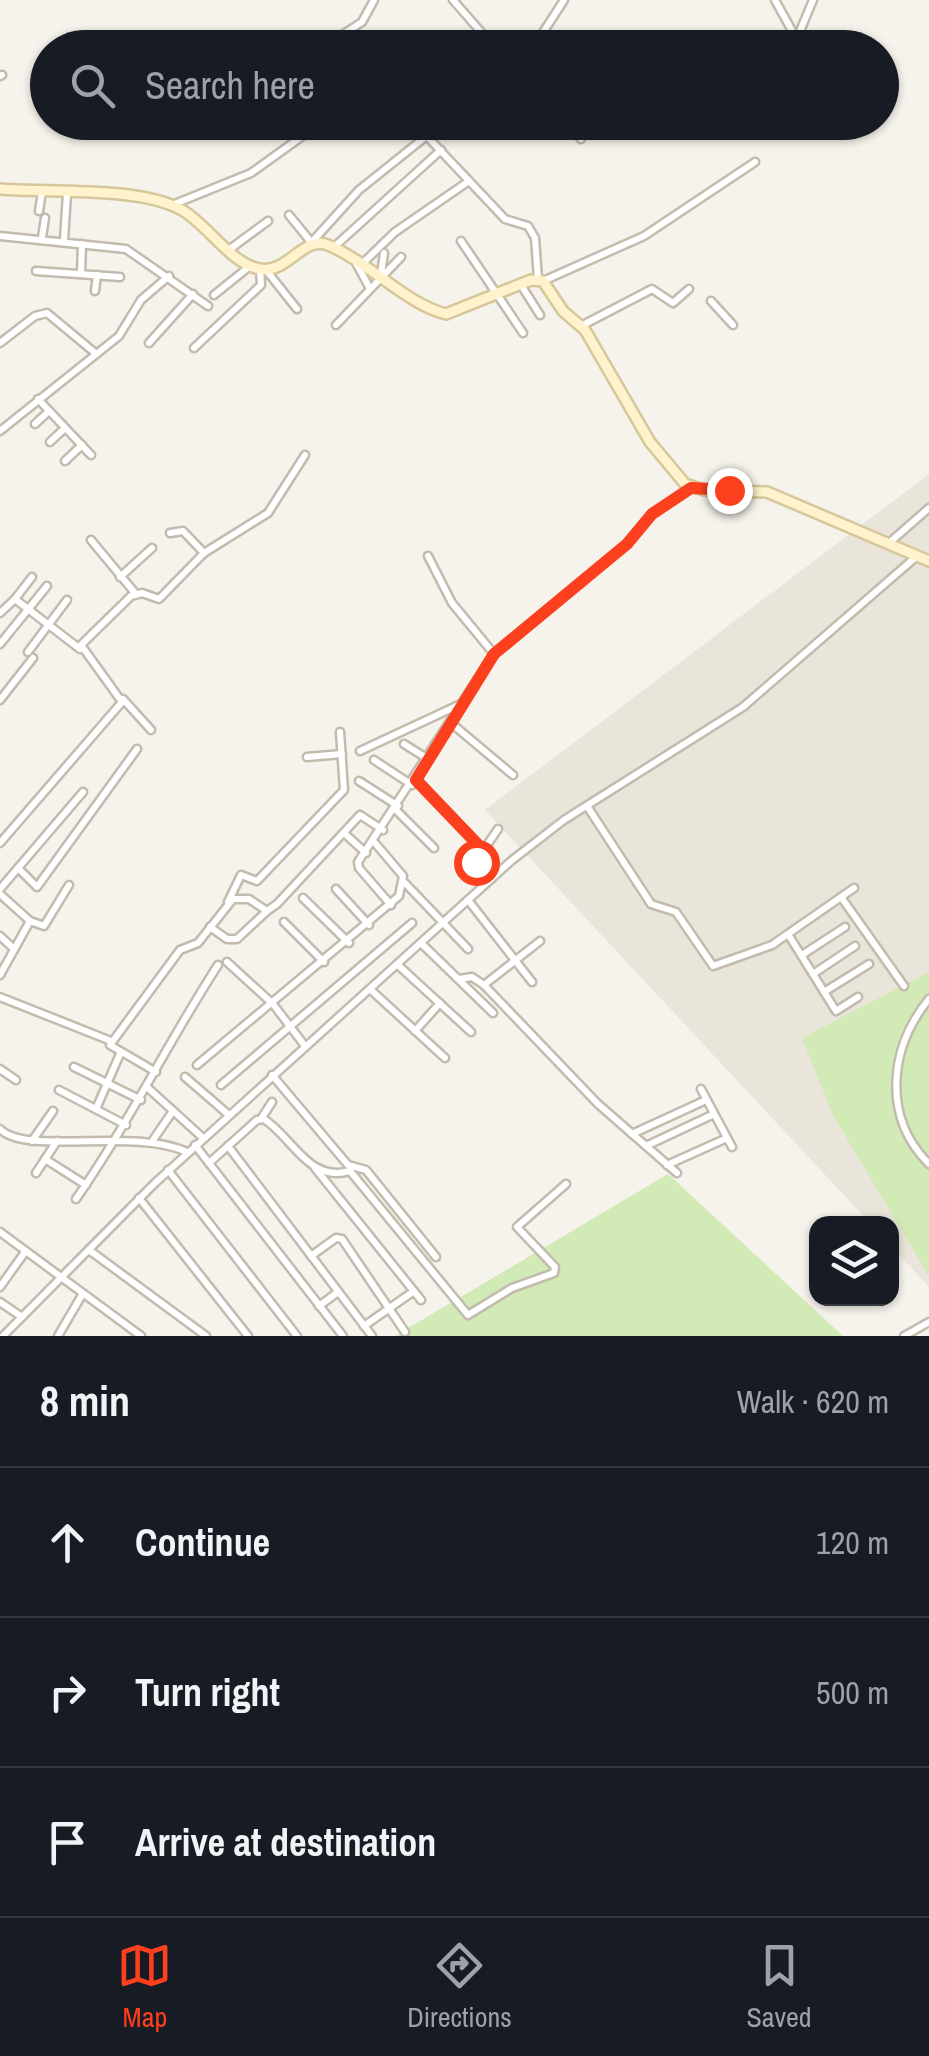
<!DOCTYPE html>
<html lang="en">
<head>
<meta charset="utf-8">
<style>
	:root { --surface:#171b24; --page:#20242c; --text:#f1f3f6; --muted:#9ea1a6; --line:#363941; --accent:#fc3f1d }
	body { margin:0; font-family:"Archivo Narrow",sans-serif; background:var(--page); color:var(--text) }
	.controls { position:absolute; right:30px; bottom:30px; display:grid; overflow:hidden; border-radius:20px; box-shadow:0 2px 8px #0004 }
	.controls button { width:90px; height:90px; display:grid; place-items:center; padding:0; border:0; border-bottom:2px solid var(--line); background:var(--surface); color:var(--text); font:50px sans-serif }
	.stop { position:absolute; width:30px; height:30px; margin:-22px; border:8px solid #fc3f1d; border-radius:50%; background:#fff }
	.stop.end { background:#fc3f1d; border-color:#fff; box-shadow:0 2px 10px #0008 }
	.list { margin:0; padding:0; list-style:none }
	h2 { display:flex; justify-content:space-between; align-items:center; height:130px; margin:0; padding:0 40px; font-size:42px }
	h2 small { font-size:32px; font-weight:400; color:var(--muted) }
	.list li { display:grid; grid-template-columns:65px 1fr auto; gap:30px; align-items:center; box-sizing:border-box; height:150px; padding:0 40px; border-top:2px solid var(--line) }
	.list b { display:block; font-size:38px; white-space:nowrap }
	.list em { font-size:32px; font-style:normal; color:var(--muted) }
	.icon { flex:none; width:55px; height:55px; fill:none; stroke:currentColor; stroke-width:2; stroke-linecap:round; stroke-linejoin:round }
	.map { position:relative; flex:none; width:929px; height:1336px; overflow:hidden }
	.search { position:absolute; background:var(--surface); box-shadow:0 2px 8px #0004; left:30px; right:30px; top:30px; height:110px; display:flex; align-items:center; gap:25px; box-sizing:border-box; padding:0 35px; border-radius:55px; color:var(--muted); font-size:38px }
	.sheet { height:580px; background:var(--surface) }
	nav { display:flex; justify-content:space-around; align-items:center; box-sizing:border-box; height:140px; border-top:2px solid var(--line); background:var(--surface); font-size:28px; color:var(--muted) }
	nav a { display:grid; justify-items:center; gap:5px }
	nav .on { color:var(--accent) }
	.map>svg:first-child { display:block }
</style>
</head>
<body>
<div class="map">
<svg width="929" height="1336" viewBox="0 0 929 1336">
	<rect width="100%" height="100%" fill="#f6f3ec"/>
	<polygon fill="#eae5da" points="929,474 929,1287 892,1247 892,1224 870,1223 485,810"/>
	<g fill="#d2eab5">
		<polygon points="929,972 929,1276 833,1115 802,1038"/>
		<polygon points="668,1174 843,1336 395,1336"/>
	</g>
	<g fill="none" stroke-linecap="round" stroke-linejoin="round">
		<g stroke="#c2bbae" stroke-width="11">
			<g id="street">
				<polyline points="453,0 495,48"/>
				<polyline points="775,0 796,38"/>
				<polyline points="322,48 362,22 374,0"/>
				<polyline points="533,48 564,0"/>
				<polyline points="793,48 813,0"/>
				<polyline points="0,76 2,75"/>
				<polyline points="341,122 356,131 376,122"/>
				<polyline points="395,122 421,130 505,219 528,226 535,238 538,279"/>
				<polyline points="569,122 581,139"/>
				<polyline points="172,205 251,173 322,122"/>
				<polyline points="39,211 42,192"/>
				<polyline points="289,215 311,242"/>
				<polyline points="0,236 126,249 208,306"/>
				<polyline points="42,237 45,218"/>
				<polyline points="64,240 67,194"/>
				<polyline points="461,241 523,333"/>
				<polyline points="310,244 359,190 444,122"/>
				<polyline points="333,248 441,150"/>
				<polyline points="230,249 268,221"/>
				<polyline points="354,259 369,287"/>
				<polyline points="363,263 395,232 469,181"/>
				<polyline points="266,270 297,309"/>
				<polyline points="36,271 120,277"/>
				<polyline points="81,274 82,244"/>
				<polyline points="381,274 384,253"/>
				<polyline points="543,281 644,236 755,162"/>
				<polyline points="521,285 540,315"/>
				<polyline points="95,291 97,275"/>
				<polyline points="214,295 250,266"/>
				<polyline points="711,301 733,325"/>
				<polyline points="336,325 401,257"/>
				<polyline points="581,326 652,289 673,303 689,289"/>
				<polyline points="0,343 35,316 47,313 94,352"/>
				<polyline points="149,343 193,294"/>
				<polyline points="194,348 261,285 260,269"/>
				<polyline points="38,399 91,455"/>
				<polyline points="35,424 49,411"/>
				<polyline points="0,431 119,336 141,300 169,276"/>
				<polyline points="50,442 65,428"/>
				<polyline points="65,461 82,445"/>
				<polyline points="170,533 183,531 204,553"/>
				<polyline points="91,540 135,593"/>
				<polyline points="889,543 929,508"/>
				<polyline points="428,556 452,603 494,654"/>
				<polyline points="120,577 152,548"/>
				<polyline points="15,599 32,577"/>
				<polyline points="0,613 15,599 80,649"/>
				<polyline points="0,644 47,586"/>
				<polyline points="28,652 67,600"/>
				<polyline points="123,699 151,730"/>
				<polyline points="0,700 33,658"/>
				<polyline points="451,723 513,775"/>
				<polyline points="404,744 428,759"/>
				<polyline points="360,751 463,703"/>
				<polyline points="307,757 342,754"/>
				<polyline points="374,760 412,785"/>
				<polyline points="416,779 483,850"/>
				<polyline points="359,781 398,806"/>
				<polyline points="587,806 651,904 676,912 713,966 772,945 854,888"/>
				<polyline points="396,810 434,848"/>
				<polyline points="344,833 366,853"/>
				<polyline points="0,843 122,702 81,645 131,596 142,593 159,599 204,553 268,513 305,455"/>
				<polyline points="18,868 37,887 137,749"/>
				<polyline points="491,879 476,861 498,829"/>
				<polyline points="405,883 468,949"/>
				<polyline points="0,889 83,792"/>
				<polyline points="336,889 369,925"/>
				<polyline points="0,894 30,921 0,975"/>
				<polyline points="841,897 904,986"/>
				<polyline points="303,898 349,943"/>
				<polyline points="468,900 532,982"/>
				<polyline points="228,902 241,875 257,881 344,790 340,732"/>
				<polyline points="391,905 359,868 358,862 494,654 627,544 652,514 691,488"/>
				<polyline points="30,921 44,926 69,885"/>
				<polyline points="284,922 324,962"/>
				<polyline points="210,927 227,939 237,939 267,911"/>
				<polyline points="788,934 836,1011 858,997"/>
				<polyline points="0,936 14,949"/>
				<polyline points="421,943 493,1013"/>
				<polyline points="802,955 845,927"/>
				<polyline points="227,962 273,1004 305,1046"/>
				<polyline points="399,966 471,1032"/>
				<polyline points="813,974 855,946"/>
				<polyline points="459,979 472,977 484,985 598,1104 677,1173"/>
				<polyline points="484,985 540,941"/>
				<polyline points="372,991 445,1058"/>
				<polyline points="824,992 869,964"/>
				<polyline points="0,997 111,1041"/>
				<path d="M929,999C889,1048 882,1117 929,1164"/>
				<polyline points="415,1031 440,1003"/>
				<polyline points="197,1065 399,896 403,876 375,843"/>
				<polyline points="74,1067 141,1100"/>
				<polyline points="0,1069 16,1080"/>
				<polyline points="156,1072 110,1045 180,950 198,943 233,899 249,899 267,911 277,904 360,815 383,830"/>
				<polyline points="272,1075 348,1165 366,1170 436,1257"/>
				<polyline points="185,1077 229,1115"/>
				<polyline points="221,1085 412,923"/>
				<polyline points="148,1088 203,1138"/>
				<polyline points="701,1089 732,1147"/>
				<polyline points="59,1090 126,1125"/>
				<polyline points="96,1109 120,1054"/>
				<polyline points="261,1119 272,1102"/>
				<path d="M0,1129C26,1156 134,1127 187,1152"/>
				<polyline points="632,1134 706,1100"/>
				<polyline points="153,1140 173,1111"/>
				<polyline points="32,1141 53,1111"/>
				<polyline points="195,1145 343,1336"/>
				<polyline points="228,1146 372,1336"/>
				<polyline points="646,1146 714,1114"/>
				<polyline points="45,1159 86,1185"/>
				<path d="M209,1163L257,1120L264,1119C293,1138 309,1183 350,1171"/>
				<polyline points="667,1165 727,1138"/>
				<polyline points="315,1168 421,1300"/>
				<polyline points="168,1170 297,1336"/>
				<polyline points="350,1171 468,1315 512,1288 554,1273 555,1267 517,1227 566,1184"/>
				<polyline points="36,1173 57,1141"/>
				<polyline points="139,1198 248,1336"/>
				<path d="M76,1199C129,1123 168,1042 218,965"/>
				<polyline points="0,1232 141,1336"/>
				<polyline points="89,1250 206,1336"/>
				<polyline points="311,1256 336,1238 342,1239 405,1332"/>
				<polyline points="0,1287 25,1252"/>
				<polyline points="0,1302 22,1317"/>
				<polyline points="319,1306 338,1292"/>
				<polyline points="364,1326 414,1291"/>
				<polyline points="3,1336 155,1183 511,861 564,820 743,707 917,556"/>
				<polyline points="58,1336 82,1295"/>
				<polyline points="904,1336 929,1322"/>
			</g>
		</g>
		<g stroke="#d6c79b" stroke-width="14">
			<path id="secondary" d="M0,189C50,193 139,186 182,210C207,224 232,265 260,269C288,274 303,235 328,245C369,262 406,304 446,314L531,280L543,281L563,311L585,330L650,442L685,484L704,490L767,492L929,561"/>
		</g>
		<use href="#street" stroke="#fff" stroke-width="6"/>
		<use href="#secondary" stroke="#fff3cd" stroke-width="9"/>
	</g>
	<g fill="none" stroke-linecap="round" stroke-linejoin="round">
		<polyline stroke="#fc3f1d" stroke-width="12" points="476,862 483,850 416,780 494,654 627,544 652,514 691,488 729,490"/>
	</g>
</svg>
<div class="controls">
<button><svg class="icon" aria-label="layers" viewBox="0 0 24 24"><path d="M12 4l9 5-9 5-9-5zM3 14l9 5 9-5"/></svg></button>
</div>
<div class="stop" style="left:476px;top:862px"></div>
<div class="stop end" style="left:729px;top:490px"></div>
<div class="search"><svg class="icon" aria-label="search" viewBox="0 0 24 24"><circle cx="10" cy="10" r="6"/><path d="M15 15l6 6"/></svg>Search here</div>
</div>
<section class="sheet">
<h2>8 min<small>Walk · 620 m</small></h2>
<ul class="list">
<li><svg class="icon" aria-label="ahead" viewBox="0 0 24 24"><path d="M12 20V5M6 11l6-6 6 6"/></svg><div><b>Continue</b></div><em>120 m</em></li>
<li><svg class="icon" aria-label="right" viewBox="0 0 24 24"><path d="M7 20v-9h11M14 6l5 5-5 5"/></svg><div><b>Turn right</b></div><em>500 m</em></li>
<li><svg class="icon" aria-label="arrive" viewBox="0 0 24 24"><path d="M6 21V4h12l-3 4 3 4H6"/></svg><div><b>Arrive at destination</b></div></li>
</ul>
</section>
<nav>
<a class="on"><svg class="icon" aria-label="map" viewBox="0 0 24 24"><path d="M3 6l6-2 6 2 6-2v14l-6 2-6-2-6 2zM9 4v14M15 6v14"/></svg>Map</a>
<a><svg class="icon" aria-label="directions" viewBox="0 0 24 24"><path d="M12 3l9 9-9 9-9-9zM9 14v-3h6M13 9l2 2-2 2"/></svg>Directions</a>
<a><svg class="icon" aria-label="saved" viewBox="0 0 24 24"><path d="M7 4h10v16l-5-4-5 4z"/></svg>Saved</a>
</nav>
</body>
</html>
